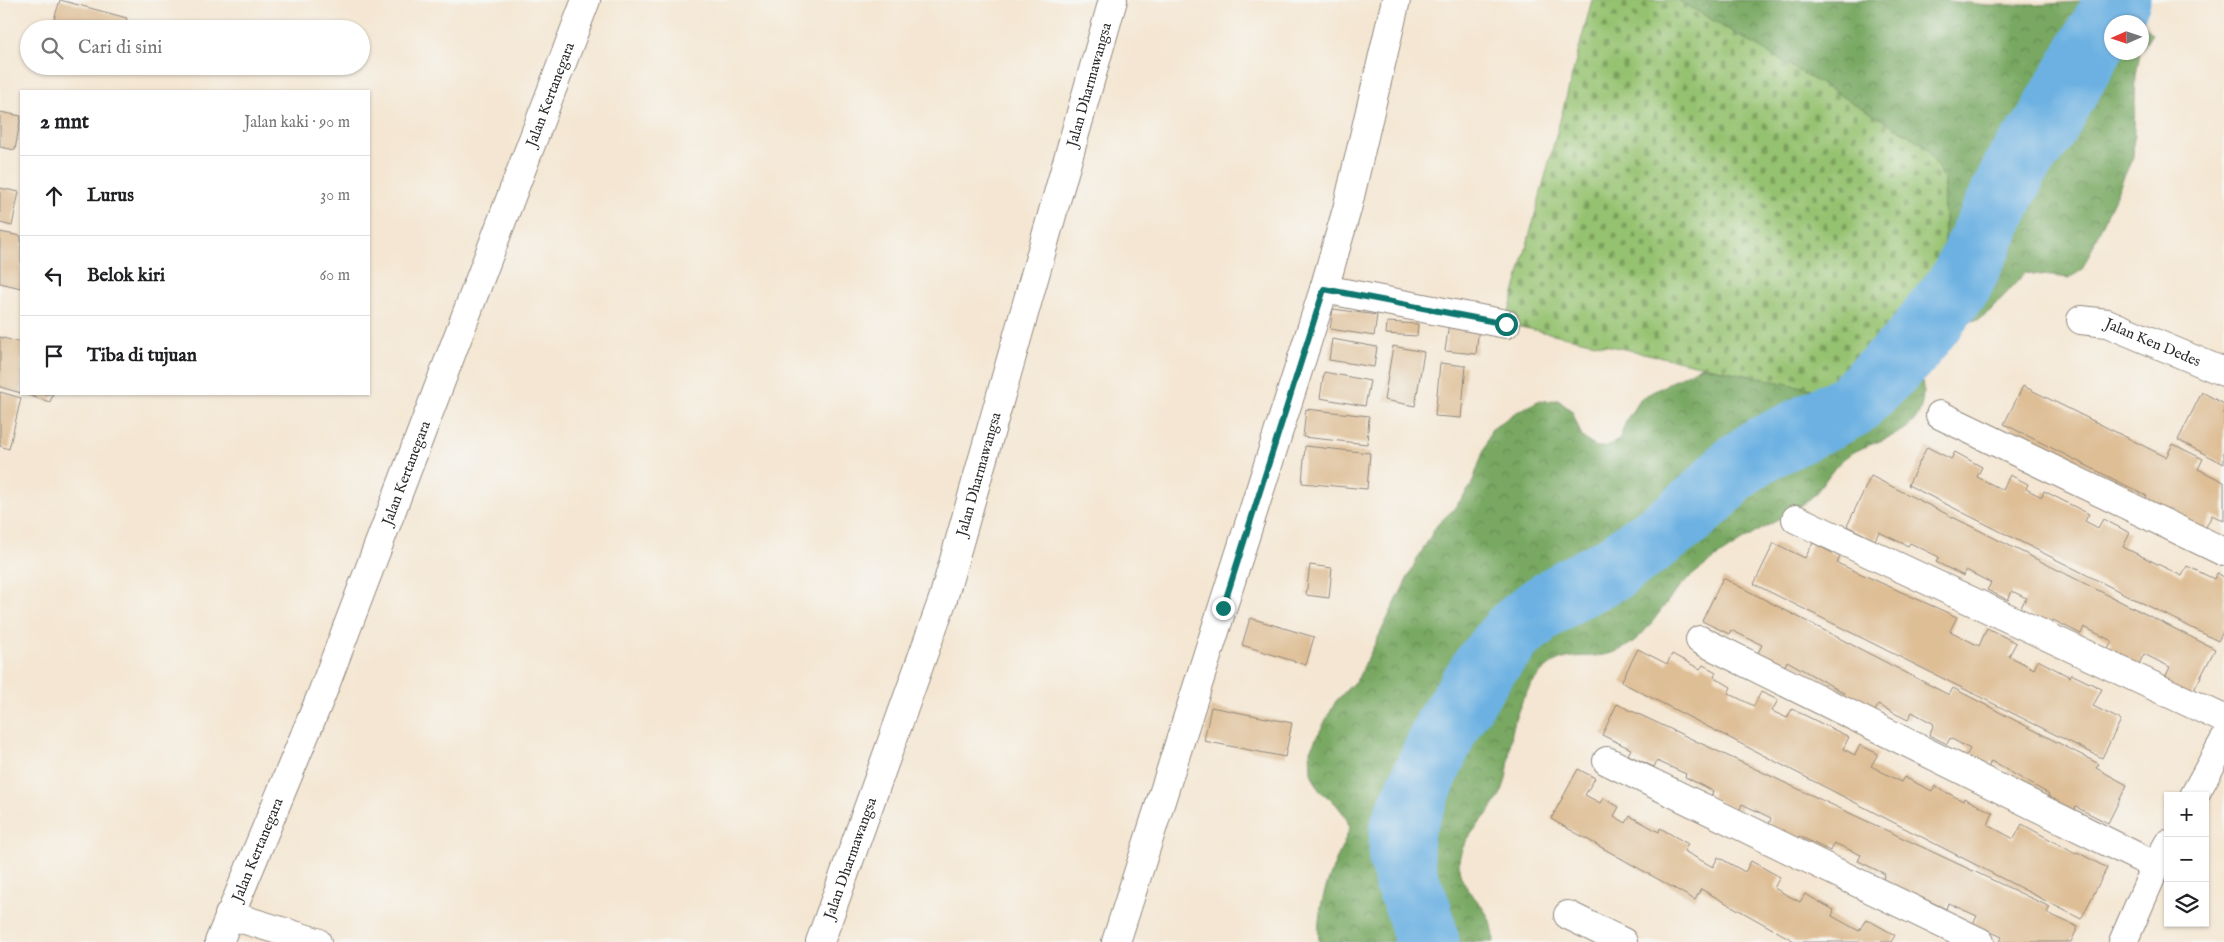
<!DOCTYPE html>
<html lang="id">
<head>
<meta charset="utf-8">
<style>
	:root { --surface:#fff; --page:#f6f6f6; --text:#202124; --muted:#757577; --line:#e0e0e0 }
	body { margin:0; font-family:"IM FELL English",serif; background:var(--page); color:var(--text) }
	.controls { position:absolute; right:15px; bottom:15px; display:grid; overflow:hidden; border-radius:0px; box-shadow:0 1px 4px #0004 }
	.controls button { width:45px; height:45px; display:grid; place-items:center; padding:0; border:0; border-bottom:1px solid var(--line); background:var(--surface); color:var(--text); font:25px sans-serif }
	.compass { position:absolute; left:2104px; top:15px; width:45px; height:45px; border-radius:50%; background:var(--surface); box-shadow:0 1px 4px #0004; rotate:267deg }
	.stop { position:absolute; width:15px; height:15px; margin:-11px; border:4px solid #0f766e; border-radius:50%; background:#fff }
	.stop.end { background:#0f766e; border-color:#fff; box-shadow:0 1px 5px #0008 }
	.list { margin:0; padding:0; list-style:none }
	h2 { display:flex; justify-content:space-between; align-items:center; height:65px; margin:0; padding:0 20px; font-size:21px }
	h2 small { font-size:16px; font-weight:400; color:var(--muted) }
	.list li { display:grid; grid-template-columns:32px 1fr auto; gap:15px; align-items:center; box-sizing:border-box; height:80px; padding:0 20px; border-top:1px solid var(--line) }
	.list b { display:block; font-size:19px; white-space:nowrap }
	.list em { font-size:16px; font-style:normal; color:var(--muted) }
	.icon { flex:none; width:28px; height:28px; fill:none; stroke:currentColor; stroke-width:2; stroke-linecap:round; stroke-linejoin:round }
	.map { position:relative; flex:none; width:2224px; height:942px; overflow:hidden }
	.search { position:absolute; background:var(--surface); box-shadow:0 1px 4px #0004; left:20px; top:20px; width:350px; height:55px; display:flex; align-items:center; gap:12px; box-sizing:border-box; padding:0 18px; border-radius:28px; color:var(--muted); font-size:19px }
	.panel { position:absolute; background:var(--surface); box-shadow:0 1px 4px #0004; left:20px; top:90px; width:350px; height:305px; border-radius:0px }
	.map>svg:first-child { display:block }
</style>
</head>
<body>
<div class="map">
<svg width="2224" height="942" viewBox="0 0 2224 942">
	<defs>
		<pattern id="forest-crowns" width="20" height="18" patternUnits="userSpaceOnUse" patternTransform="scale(1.25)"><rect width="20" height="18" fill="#78a862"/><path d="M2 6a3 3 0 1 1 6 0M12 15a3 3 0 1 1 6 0" fill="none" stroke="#638951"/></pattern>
		<pattern id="cemetery-stones" width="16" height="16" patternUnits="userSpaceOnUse" patternTransform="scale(1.25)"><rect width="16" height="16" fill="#95c270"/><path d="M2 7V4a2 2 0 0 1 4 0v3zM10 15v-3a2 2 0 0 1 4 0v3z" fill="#7a9e5c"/></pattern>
	</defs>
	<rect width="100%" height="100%" fill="#f6f6f2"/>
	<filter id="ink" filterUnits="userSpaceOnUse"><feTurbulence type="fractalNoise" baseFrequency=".02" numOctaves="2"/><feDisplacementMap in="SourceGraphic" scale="10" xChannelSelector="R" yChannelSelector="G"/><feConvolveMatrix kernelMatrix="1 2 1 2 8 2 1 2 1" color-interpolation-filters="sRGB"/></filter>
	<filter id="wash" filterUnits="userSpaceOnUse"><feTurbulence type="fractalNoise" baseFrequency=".0096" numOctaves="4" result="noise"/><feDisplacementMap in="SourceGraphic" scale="20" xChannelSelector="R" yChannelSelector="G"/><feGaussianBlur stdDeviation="1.12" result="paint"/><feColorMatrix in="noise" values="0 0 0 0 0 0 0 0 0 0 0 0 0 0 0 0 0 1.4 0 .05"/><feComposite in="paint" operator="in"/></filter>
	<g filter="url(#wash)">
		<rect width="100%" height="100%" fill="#f4e6d2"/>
		<g fill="url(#forest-crowns)" stroke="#526a46">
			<polygon points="1678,0 1940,0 1987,5 2037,5 2102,0 2131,9 2152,34 2142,49 2142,22 2112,22 2112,52 2140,53 2136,76 2133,157 2082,270 2069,278 2025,273 1990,311 1978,320 1967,321 1945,317 1929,300 1945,239 1925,145"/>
			<path d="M1702,366L1817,390L1855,376L1877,372L1902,368L1921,375C1925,393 1924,414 1908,427C1892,439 1866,444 1849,455C1834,464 1826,482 1814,495C1809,500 1801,506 1795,510C1784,518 1771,523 1760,530C1735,545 1711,560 1689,578C1665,598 1650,635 1622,649C1588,666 1564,642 1534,681C1523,695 1515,717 1512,733C1508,754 1510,778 1499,797C1488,819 1457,840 1459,867C1460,894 1495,905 1494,942H1319C1315,901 1335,865 1350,828L1346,817L1336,804L1319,790L1311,773L1310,750L1336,701L1358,678L1415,563L1437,525L1453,510L1471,486L1491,430L1513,414L1538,401L1558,400L1572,411L1582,437L1595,447H1605L1619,440L1627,419L1641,398Z"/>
		</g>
		<polygon fill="url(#cemetery-stones)" stroke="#60764e" points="1592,0 1678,0 1925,145 1944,179 1945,239 1929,300 1898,339 1855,376 1817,390 1506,324"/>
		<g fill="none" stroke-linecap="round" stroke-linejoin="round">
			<polyline stroke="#6cb1e2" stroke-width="65" points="1427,942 1419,910 1406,879 1401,857 1402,828 1447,725 1485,666 1514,631 1541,609 1572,589 1613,568 1679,521 1706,498 1736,467 1761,450 1852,405 1910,348 1961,282 2017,165 2041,134 2118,0"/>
		</g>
		<g id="blocks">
			<g fill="#debe95">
				<polygon points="60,0 127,18 124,29 51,29"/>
				<polygon points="0,112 21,116 15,150 0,147"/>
				<polygon points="0,188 19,192 12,226 0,223"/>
				<polygon points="0,232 21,236 21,288 0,283"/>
				<polygon points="1333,309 1377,315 1374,336 1330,329"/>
				<polygon points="1387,322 1418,324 1417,336 1386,334"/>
				<polygon points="1449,323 1479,327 1476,354 1445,351"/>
				<polygon points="0,337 21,343 21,393 0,387"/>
				<polygon points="1332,339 1377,347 1374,367 1329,360"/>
				<polygon points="1393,346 1424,352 1415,406 1384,400"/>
				<polygon points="1440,363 1466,366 1461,418 1435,416"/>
				<polygon points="1324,372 1370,381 1365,406 1320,398"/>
				<polygon points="2023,386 2166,457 2173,444 2203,459 2198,469 2224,482 2224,521 2212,515 2202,535 2143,505 2147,496 2004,424"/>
				<polygon points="0,392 21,398 9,449 0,446"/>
				<polygon points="2202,392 2224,404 2224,464 2178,440"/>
				<polygon points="24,394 53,394 50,402"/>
				<polygon points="1306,409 1369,416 1367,444 1303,437"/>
				<polygon points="1305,446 1370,453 1367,489 1302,483"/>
				<polygon points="1927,447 1951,459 1955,452 1982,467 1977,477 2003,490 2010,475 2028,484 2026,489 2042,497 2044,491 2089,514 2085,521 2098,528 2103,519 2130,533 2123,547 2182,576 2187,566 2214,579 2217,573 2224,577 2224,630 2218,641 1908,485"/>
				<polygon points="1871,476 2215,649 2190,698 2162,684 2170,667 2144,654 2135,672 2104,657 2112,641 2084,627 2081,634 2053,620 2051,624 2020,609 2026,598 2012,591 2008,600 1987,590 1991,583 1966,570 1964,576 1936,562 1939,557 1910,543 1908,546 1879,532 1875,540 1847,526"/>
				<polygon points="1774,543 1805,558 1813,543 1840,557 1837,563 1957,617 1950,631 1979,646 1987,628 2016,643 2009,656 2034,669 2038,660 2070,677 2071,674 2102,689 2093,706 2121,720 2102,758 1754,584"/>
				<polygon points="1310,565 1332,568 1329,598 1306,595"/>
				<polygon points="1723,578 1949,695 1953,688 2099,764 2096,768 2127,785 2108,823 2076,807 2074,812 2047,798 2049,794 1991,761 1988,768 1966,756 1970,749 1950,738 1947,744 1929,735 1934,724 1912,712 1908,720 1878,705 1874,713 1843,697 1844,693 1787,661 1785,666 1758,653 1762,645 1731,630 1729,634 1702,621"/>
				<polygon points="1250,618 1314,637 1306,665 1242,645"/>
				<polygon points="1638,649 1667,664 1672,654 1700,669 1703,665 1716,672 1714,677 1731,687 1728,693 1754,706 1761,692 1778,700 1772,711 1787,718 1792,709 1849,737 1843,749 1855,755 1860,745 1878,754 1871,766 1901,782 1904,777 1932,791 1935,786 1963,801 1964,798 1993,813 1988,825 2014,839 2022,824 2076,854 2077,852 2107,868 2081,919 1621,682"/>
				<polygon points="1617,704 2050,907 2047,913 2078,927 2071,942 2000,942 2002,937 1973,924 1977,916 1948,903 1946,909 1916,895 1915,898 1881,883 1885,874 1858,861 1861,855 1834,843 1830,851 1799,836 1798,838 1769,825 1771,818 1742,804 1739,811 1711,797 1713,791 1685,777 1686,774 1657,761 1654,767 1628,755 1631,749 1602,735"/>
				<polygon points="1211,707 1292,723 1285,757 1204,741"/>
				<polygon points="1578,769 1595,778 1585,795 1600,803 1603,798 1619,807 1614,816 1626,823 1630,816 1659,832 1660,828 1688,844 1684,851 1713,867 1718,857 1745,872 1751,861 1780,877 1774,888 1800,902 1805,894 1834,910 1832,916 1859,931 1866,919 1895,935 1891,942 1796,942 1701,889 1695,900 1551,819"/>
			</g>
		</g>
	</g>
	<g filter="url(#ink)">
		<use href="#blocks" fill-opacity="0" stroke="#90887e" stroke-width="1"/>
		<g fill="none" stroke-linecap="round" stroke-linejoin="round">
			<g stroke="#90887e" stroke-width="30">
				<g id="minor">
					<polyline points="1324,289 1506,324"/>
					<path id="s1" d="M2081,320L2107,323L2224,372"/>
					<polyline points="1940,415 2224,552"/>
					<polyline points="1796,519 2224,719"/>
					<polyline points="1700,640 2156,866"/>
					<polyline points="1607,761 1980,942"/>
					<polyline points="2194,796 2224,741"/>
					<polyline points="229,915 317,942"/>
					<polyline points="1568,915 1623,942"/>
					<path id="s2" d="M219,942L321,696L586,0"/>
					<path id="s3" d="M820,942L943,599L1113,0"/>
					<polyline points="1116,942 1324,289 1347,209 1396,0"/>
					<polyline points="2123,942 2156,866 2168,844"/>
				</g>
			</g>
			<use href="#minor" stroke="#fff" stroke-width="28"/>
		</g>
	</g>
	<g fill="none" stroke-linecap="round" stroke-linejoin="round" filter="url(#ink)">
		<polyline stroke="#0f766e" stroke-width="6" points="1223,608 1324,289 1506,324"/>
	</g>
	<g text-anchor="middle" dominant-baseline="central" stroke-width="4.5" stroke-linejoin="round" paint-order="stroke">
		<g font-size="15" fill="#2b2b2b" stroke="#f6f6f2">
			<text stroke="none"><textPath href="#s3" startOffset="899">Jalan Dharmawangsa</textPath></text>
			<text stroke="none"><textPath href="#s2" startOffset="910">Jalan Kertanegara</textPath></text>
			<text stroke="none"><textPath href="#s1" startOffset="76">Jalan Ken Dedes</textPath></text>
			<text stroke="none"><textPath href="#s2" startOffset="505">Jalan Kertanegara</textPath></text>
			<text stroke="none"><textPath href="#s3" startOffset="494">Jalan Dharmawangsa</textPath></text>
			<text stroke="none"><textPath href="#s2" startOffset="100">Jalan Kertanegara</textPath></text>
			<text stroke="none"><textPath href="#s3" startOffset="89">Jalan Dharmawangsa</textPath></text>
		</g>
	</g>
</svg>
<div class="controls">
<button>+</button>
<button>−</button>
<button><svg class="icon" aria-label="layers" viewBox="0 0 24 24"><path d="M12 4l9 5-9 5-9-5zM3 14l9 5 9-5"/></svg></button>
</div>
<svg class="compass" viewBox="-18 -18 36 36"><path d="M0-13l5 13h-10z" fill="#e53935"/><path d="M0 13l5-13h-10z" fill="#757577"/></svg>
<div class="stop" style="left:1506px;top:324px"></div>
<div class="stop end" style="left:1223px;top:608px"></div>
<div class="search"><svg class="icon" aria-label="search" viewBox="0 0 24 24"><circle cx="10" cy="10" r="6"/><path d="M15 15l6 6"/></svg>Cari di sini</div>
<section class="panel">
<h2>2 mnt<small>Jalan kaki · 90 m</small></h2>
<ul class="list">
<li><svg class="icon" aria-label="ahead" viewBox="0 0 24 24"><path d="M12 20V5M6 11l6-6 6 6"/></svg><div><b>Lurus</b></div><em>30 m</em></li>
<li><svg class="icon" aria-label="left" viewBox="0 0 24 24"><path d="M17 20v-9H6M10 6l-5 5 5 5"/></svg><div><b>Belok kiri</b></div><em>60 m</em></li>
<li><svg class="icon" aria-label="arrive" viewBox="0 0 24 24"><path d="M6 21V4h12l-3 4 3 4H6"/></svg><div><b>Tiba di tujuan</b></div></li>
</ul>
</section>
</div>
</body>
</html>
